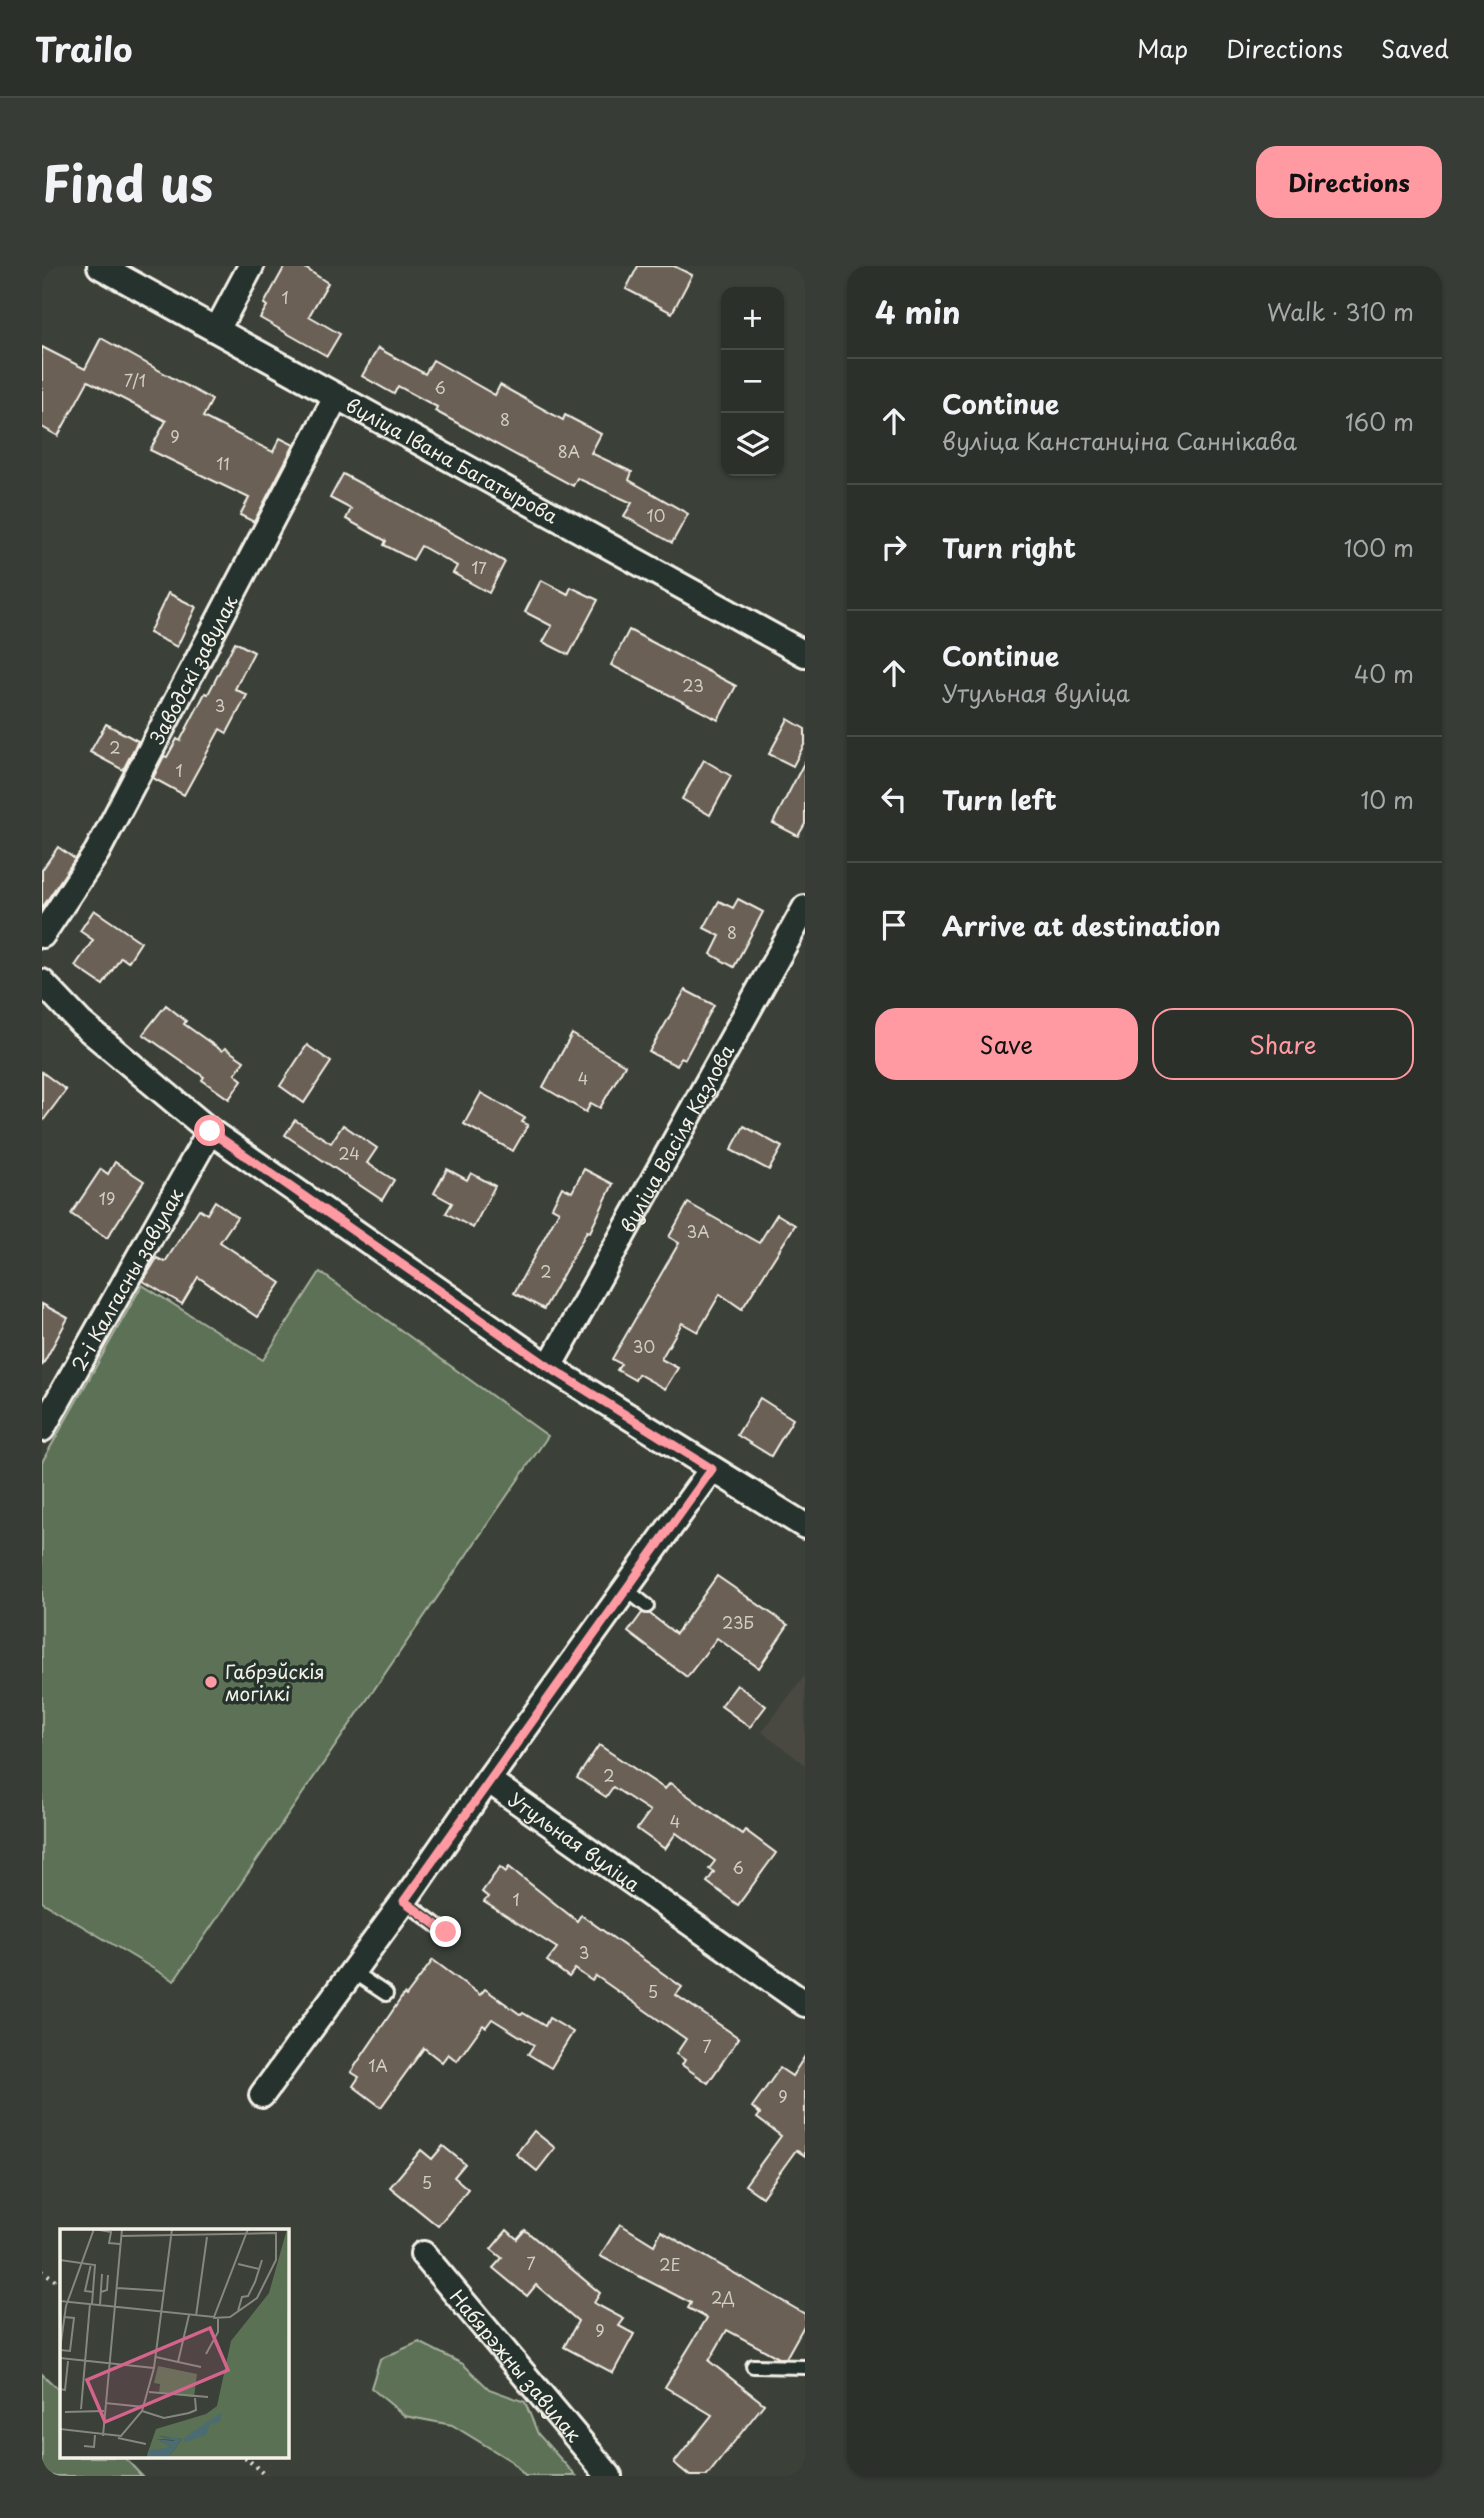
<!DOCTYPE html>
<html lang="en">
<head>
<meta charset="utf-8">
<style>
	:root { --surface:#2c302b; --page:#383c37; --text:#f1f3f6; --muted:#a6a9a9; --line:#484b47; --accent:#ff9aa2 }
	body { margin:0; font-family:"Playpen Sans",sans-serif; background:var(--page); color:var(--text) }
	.controls { position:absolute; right:21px; top:21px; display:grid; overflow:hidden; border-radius:14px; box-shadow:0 2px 5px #0004 }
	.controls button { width:63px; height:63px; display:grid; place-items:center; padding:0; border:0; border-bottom:2px solid var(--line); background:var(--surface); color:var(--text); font:35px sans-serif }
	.stop { position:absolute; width:21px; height:21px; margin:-16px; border:5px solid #ff9aa2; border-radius:50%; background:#fff }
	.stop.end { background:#ff9aa2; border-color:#fff; box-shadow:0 2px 7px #0008 }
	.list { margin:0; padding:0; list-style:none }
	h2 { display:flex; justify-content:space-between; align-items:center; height:91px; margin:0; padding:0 28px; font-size:30px }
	h2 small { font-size:23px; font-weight:400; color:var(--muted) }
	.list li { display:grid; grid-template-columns:46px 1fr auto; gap:21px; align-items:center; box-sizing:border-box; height:126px; padding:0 28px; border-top:2px solid var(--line) }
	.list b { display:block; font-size:26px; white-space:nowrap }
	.list p { margin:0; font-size:23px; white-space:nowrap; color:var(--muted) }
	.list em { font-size:23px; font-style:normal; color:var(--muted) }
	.actions { display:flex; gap:14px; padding:21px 28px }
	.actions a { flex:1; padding:16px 0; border:2px solid var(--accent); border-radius:21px; text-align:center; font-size:24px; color:var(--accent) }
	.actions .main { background:var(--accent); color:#111 }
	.icon { flex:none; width:38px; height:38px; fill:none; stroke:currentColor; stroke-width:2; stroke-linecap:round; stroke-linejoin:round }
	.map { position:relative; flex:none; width:763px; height:2210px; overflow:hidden; border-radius:21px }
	header { display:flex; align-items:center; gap:42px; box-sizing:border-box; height:98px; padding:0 35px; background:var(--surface); border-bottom:2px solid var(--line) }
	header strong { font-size:33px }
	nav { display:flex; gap:38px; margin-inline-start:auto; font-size:24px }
	.intro { display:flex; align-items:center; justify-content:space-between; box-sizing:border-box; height:168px; padding:0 42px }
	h1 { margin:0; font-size:49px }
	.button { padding:18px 32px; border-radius:21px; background:var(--accent); color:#111; font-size:24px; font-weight:700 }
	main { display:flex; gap:42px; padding:0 42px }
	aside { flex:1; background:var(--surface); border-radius:21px; box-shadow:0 2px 5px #0004 }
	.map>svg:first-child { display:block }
</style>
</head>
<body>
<header>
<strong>Trailo</strong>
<nav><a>Map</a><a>Directions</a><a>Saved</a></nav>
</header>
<div class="intro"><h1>Find us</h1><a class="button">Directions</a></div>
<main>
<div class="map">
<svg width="763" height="2210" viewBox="0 0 763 2210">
	<rect width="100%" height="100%" fill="#3b4039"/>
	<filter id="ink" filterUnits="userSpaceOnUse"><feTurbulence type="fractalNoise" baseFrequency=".0143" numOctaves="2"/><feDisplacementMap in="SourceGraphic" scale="14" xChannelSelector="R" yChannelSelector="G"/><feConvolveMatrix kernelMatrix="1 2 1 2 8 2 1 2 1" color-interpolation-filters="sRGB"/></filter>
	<g filter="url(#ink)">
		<polygon fill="#494a42" points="763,1409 763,1499 720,1466"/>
		<g fill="#5b7154" stroke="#a8b19e" stroke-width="2">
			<polygon points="278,1006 506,1170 132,1715 0,1636 0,1196 100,1019 221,1094"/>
			<polygon points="377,2076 421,2098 447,2123 483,2136 496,2168 534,2210 483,2210 469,2195 410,2159 363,2150 329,2122 338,2093"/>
			<polygon points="0,2108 19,2126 19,2191 82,2191 100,2210 0,2210"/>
		</g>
		<g fill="#6b6056" stroke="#f4f1e8" stroke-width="2">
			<polygon points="243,0 260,0 286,17 267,50 298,68 285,90 218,52 225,40 222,38"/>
			<polygon points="596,0 632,0 650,9 630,47 584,23"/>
			<polygon points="59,72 170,134 161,151 231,186 238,172 252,179 212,256 198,249 207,232 108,184 124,155 46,115 16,170 0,161 0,81 43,103"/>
			<polygon points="336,82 383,108 391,94 453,129 458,119 521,154 523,149 559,168 549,187 590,206 587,214 646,248 630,277 582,250 590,237 535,212 531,220 393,145 395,141 356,120 352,128 320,110"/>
			<polygon points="301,208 463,296 447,327 411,307 415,300 379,280 371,294 342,279 344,275 304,253 309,243 288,232"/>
			<polygon points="499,314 526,328 529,321 556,334 527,389 501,376 510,360 483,346"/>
			<polygon points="126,327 154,341 135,381 107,367"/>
			<polygon points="587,364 694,420 676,454 569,399"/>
			<polygon points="193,376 212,386 193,423 205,429 185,467 178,463 142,529 111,512 122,490 125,491 135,473 138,475 163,427 166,428"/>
			<polygon points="746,453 763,463 763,477 751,500 727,488"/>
			<polygon points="64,458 96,475 81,504 48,486"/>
			<polygon points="662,494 689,510 668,549 640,533"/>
			<polygon points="763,495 763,558 756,570 731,557"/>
			<polygon points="16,581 33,593 0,642 0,604"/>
			<polygon points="696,633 721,646 692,701 669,688 678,670 662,662 677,635 691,642"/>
			<polygon points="52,644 99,676 86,696 79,691 61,719 33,700 51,674 38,665"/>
			<polygon points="643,724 672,739 643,793 639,791 635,800 607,786"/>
			<polygon points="124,739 144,755 142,758 180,785 183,782 202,795 193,808 200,814 187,833 160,814 162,811 101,768"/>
			<polygon points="530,768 583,799 558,842 549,837 544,846 501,821"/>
			<polygon points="265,779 289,796 262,837 238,820"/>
			<polygon points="0,806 24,824 0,856"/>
			<polygon points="439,827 483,852 480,856 486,859 471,885 422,858"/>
			<polygon points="253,854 289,877 301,859 335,882 325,897 352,914 340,934 243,869"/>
			<polygon points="702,860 740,881 727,904 689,884"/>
			<polygon points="73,896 102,915 65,972 29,948 59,903 66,908"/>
			<polygon points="405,903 425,914 429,907 453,920 431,962 404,947 410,937 392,927"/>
			<polygon points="542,903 571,918 548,966 545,965 502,1043 472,1027 517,945 510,941 520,921 530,926"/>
			<polygon points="173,935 195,951 178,976 239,1017 215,1051 156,1011 140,1038 101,1015 115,992 123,996 157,943 165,948"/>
			<polygon points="646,937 717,977 735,948 753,959 700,1043 678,1028 656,1066 640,1057 619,1093 636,1102 623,1123 596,1108 593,1114 575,1104 579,1098 570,1093 637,977 627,971"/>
			<polygon points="0,1038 26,1052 0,1100"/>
			<polygon points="718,1132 751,1153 729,1190 695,1169"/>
			<polygon points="675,1310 746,1359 717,1402 675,1372 645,1411 586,1366 600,1347 608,1348 634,1368"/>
			<polygon points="695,1419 724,1440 708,1461 679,1440"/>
			<polygon points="557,1479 623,1523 628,1517 700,1568 703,1564 734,1587 696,1639 665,1616 672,1606 667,1603 673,1595 634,1567 623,1583 595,1563 608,1545 571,1521 564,1531 535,1512"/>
			<polygon points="458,1601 464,1606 467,1601 535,1655 539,1649 640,1721 634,1729 697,1772 666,1817 640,1799 643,1794 634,1788 644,1773 554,1710 550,1715 533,1703 527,1711 505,1695 515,1682 442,1636 446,1631 440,1626"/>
			<polygon points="391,1694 438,1729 443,1723 479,1749 481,1747 503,1760 507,1752 531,1766 509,1802 486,1788 492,1779 450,1753 444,1761 441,1759 415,1795 406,1788 400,1796 382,1782 339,1841 311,1820 317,1811 309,1806 362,1728 364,1730"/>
			<polygon points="763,1790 763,1890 754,1884 720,1931 703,1919 739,1870 715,1852 718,1848 710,1841 738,1802 750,1810"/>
			<polygon points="492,1865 513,1882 495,1905 474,1888"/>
			<polygon points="401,1880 423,1898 412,1911 426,1923 396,1960 348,1921 379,1884 390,1893"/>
			<polygon points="578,1958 612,1979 619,1965 763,2048 763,2058 744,2092 737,2092 685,2064 667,2095 722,2138 665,2210 648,2210 632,2197 670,2149 623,2121 665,2052 646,2042 649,2037 558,1990"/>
			<polygon points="465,1964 475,1973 483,1964 558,2027 552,2037 582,2053 577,2060 592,2068 571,2107 522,2081 536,2055 494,2019 485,2030 451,2002 460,1992 449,1983"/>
		</g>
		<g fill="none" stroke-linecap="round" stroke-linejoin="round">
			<g stroke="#f4f1e8" stroke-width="18">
				<g id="lane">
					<polyline points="585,1324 605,1340"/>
					<polyline points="362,1635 404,1666"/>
					<polyline points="311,1706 344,1728"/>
					<polyline points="711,2100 763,2101"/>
				</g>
			</g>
			<g stroke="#f4f1e8" stroke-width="30">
				<g id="street">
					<path id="s1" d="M58,0L763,388"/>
					<polyline points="175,64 209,0"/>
					<path id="s2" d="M0,669L55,586L294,131"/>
					<polyline points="0,716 39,757 168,865 507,1101 763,1260"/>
					<path id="s3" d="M507,1101L763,642"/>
					<path id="s4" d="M0,1163L168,865"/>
					<polyline points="446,1514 670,1203"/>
					<path id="s5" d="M220,1829L362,1635L446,1514L763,1738"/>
					<path id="s6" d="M381,1988L567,2210"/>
				</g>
			</g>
			<g stroke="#f4f1e8" stroke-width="4.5" stroke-dasharray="2 5" stroke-linecap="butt">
				<polyline points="0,2005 19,2018"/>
				<polyline points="203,2191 224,2210"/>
			</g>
			<use href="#lane" stroke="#26332d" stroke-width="12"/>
			<use href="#street" stroke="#26332d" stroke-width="24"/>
		</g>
	</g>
	<g fill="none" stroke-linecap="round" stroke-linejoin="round" filter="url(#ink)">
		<polyline stroke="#ff9aa2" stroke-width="9" points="168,865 507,1101 670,1203 362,1635 404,1666"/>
	</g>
	<circle fill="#ff9aa2" stroke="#26332d" stroke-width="2.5" cx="169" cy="1416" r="7"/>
	<g text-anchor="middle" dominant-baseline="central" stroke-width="7" stroke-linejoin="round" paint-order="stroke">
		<g font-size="16" fill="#d2cdc4">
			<text x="243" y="31">1</text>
			<text x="93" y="114">7/1</text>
			<text x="398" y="121">6</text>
			<text x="463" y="153">8</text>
			<text x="133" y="170">9</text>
			<text x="527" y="185">8А</text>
			<text x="181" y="197">11</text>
			<text x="614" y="249">10</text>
			<text x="437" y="301">17</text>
			<text x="651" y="419">23</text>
			<text x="178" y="439">3</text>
			<text x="73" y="481">2</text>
			<text x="137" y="504">1</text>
			<text x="690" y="666">8</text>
			<text x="541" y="812">4</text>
			<text x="307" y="887">24</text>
			<text x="65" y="932">19</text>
			<text x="656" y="965">3А</text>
			<text x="504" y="1005">2</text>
			<text x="602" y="1080">30</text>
			<text x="696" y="1356">23Б</text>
			<text x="567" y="1509">2</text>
			<text x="633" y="1555">4</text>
			<text x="696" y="1601">6</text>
			<text x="474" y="1633">1</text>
			<text x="542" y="1686">3</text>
			<text x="611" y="1725">5</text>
			<text x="665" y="1780">7</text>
			<text x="336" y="1799">1А</text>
			<text x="741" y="1830">9</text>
			<text x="385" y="1916">5</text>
			<text x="489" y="1997">7</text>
			<text x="628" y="1998">2Е</text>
			<text x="681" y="2031">2Д</text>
			<text x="558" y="2064">9</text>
		</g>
		<g font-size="19" fill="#f4f1e8" stroke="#26332d">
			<text stroke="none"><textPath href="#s1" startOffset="402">вуліца Івана Багатырова</textPath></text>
			<text stroke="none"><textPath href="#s2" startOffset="306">Заводскі завулак</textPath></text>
			<text stroke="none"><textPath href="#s3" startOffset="262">вуліца Васіля Казлова</textPath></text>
			<text stroke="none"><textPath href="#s4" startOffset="172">2-і Калгасны завулак</textPath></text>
			<text stroke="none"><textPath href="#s5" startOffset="494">Утульная вуліца</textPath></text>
			<text stroke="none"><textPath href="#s6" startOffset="145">Набярэжны завулак</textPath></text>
		</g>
		<g font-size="19" fill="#f4f1e8" stroke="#26332d" text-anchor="start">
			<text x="183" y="1405">Габрэйскія<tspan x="183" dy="22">могілкі</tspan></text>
		</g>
	</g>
	<g transform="translate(18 1963)">
		<rect width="229" height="229" fill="#3b4039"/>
		<path d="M227,0L229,229H108L122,210L99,207L115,211L97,210L111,218L87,226L96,200L146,185L157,177L171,112L209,64ZM98,137L137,145L134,168L99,164L100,155L94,154Z" fill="#5b7154"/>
		<path d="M162,183L160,193L150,195L146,206L123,214L125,208ZM100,206L122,210L108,229H86L90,221L111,218L96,210L115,212Z" fill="#4b6d72"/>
		<path fill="none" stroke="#85877f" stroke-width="2" d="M34,0L51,3L49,14L60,15M61,7L216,4V31L197,69L170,88L153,89M0,31L35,36L32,75M31,35L25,62L33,63M178,35L199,40M57,59L105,62M41,63L47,61L48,46M0,72L154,88L188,0M40,76L42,45M178,82L182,68L188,67L195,53L202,31M129,86L118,133L141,138M136,87L147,8M0,120L6,77L34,0M0,121L10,122L14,89L4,88M146,125L158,103V90M96,128L118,133M0,129L94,139M0,160L5,161L8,132M89,163L148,168M45,174L84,178M21,180L30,75M82,182L104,189L129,184L136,181L135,169M5,183L44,182M0,200L61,207L82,182L94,139L112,0M43,207L62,0M58,209L86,215M24,217L34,218L35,206"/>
		<path fill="#d4648c" fill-opacity="0.15" stroke="#d4648c" stroke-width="3.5" d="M150,99L168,141L45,193L27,151Z"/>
		<rect width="229" height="229" fill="none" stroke="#f4f1e8" stroke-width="3.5"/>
	</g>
</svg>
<div class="controls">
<button>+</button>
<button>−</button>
<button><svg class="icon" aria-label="layers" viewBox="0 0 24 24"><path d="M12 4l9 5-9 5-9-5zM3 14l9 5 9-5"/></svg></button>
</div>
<div class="stop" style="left:168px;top:865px"></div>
<div class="stop end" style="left:404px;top:1666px"></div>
</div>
<aside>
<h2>4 min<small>Walk · 310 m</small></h2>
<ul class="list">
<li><svg class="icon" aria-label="ahead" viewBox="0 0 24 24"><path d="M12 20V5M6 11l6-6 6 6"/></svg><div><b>Continue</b><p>вуліца Канстанціна Саннікава</p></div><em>160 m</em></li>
<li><svg class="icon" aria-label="right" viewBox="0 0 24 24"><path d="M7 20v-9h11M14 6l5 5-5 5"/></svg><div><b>Turn right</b></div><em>100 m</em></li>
<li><svg class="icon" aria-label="ahead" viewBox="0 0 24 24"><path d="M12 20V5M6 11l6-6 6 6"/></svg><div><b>Continue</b><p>Утульная вуліца</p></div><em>40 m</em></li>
<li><svg class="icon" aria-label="left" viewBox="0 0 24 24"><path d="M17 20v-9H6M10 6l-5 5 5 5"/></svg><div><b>Turn left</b></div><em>10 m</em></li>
<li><svg class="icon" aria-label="arrive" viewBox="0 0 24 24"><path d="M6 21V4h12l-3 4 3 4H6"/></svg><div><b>Arrive at destination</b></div></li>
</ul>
<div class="actions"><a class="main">Save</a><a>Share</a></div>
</aside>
</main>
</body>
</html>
